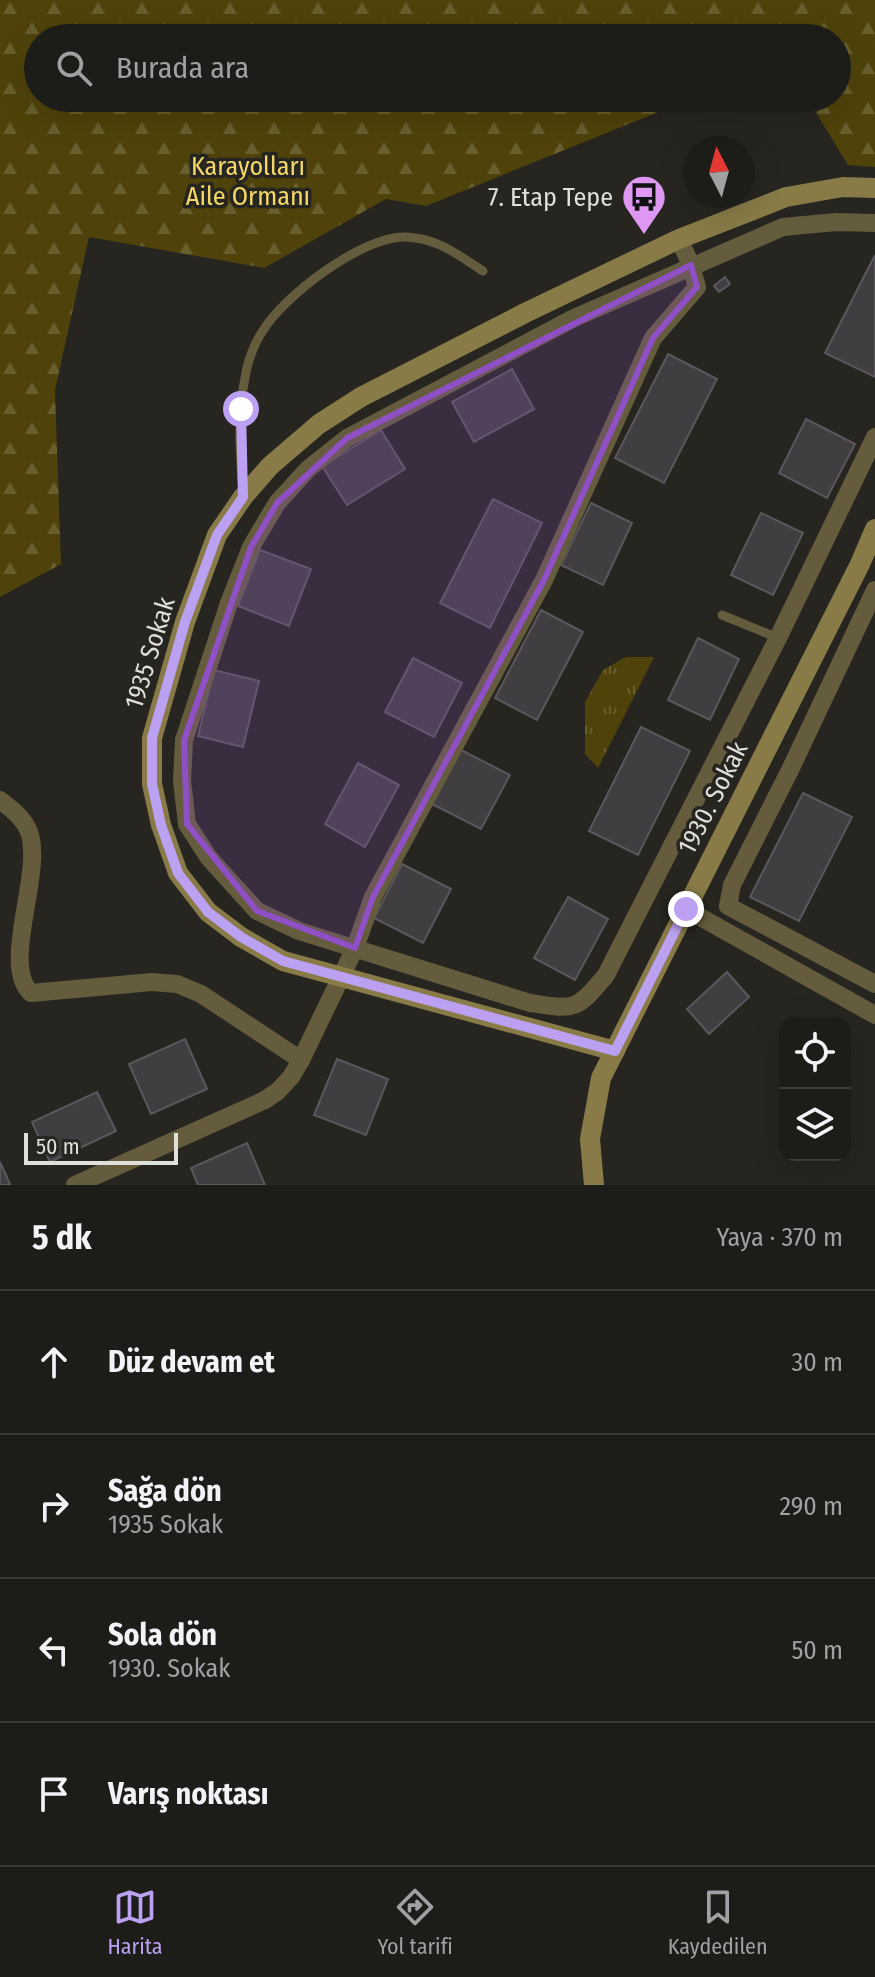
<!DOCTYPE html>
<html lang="tr">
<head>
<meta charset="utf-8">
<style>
	:root { --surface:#1c1c18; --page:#292925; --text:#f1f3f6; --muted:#a0a1a2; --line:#3a3a37; --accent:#bca0f2 }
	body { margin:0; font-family:"Fira Sans Condensed",sans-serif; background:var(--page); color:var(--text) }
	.controls { position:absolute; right:24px; bottom:24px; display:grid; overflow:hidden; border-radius:16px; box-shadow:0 8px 32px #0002 }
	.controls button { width:72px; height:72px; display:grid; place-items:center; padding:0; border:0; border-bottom:2px solid var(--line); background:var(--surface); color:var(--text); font:40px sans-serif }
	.compass { position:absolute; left:683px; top:136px; width:72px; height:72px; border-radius:50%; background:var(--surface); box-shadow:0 8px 32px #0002; rotate:354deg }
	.scale { position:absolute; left:24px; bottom:20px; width:154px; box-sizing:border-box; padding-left:8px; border:4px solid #dfdfdb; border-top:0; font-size:22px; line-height:28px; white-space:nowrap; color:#dfdfdb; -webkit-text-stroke:6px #262520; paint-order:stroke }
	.stop { position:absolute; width:24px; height:24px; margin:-18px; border:6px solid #bca0f2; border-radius:50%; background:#fff }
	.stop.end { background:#bca0f2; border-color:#fff; box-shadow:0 2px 8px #0008 }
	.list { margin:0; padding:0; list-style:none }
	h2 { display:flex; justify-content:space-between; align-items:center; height:104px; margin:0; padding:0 32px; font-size:34px }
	h2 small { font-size:26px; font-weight:400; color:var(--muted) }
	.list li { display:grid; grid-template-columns:52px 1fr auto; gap:24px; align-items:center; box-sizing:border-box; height:144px; padding:0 32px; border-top:2px solid var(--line) }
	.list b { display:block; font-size:30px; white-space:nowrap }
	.list p { margin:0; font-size:26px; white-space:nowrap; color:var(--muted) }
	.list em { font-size:26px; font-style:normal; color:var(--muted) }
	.icon { flex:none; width:44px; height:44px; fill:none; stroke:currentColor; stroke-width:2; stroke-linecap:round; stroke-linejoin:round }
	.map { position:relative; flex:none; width:875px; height:1185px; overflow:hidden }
	.search { position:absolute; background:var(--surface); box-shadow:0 8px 32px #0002; left:24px; right:24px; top:24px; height:88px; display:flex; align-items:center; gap:20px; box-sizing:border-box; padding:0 28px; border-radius:44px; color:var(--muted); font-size:30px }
	.sheet { height:680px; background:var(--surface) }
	nav { display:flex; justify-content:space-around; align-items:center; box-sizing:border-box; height:112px; border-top:2px solid var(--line); background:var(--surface); font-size:22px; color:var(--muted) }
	nav a { display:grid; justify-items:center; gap:4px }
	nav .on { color:var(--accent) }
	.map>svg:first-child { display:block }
</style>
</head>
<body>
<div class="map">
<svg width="875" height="1185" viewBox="0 0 875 1185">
	<defs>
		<pattern id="grass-tufts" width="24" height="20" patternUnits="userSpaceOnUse" patternTransform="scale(2)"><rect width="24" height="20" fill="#4f430b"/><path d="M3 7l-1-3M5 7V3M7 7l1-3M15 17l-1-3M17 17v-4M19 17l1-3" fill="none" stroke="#685e2e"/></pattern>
		<pattern id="forest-firs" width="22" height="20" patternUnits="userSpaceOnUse" patternTransform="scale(2)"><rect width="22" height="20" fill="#4f430b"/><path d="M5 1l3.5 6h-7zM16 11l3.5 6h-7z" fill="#685e2e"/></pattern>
	</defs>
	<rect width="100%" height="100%" fill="#262520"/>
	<polygon fill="url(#grass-tufts)" points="626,657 654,657 598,768 585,754 585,702 603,670"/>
	<polygon fill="url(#forest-firs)" points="0,0 875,0 875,167 848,165 807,98 837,98 837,38 38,38 38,98 693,98 426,206 386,199 264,268 89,237 55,390 61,564 0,597"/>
	<g fill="#413e42" stroke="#5b575c" stroke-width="2">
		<polygon points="875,255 875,377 825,353"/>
		<polygon points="725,277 730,284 719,292 714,286"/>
		<polygon points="668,354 717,379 664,483 615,458"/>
		<polygon points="512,369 534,409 474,442 452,402"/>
		<polygon points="806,419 855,444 827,498 779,473"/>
		<polygon points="381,430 405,469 347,505 322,466"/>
		<polygon points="493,499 542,523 490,628 440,603"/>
		<polygon points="591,503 632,523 603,585 561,565"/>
		<polygon points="761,513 803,533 773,595 731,575"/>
		<polygon points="260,550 311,569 289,626 238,606"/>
		<polygon points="541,610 583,632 537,720 495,698"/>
		<polygon points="698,638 739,659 710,720 668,700"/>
		<polygon points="413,658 462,683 434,737 385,712"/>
		<polygon points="214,670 259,681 243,747 198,736"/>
		<polygon points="641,727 690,751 638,855 589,831"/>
		<polygon points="461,750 510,775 481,829 432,804"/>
		<polygon points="358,763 399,785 365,847 325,824"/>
		<polygon points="803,793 852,817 799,921 750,897"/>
		<polygon points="402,864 451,889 423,943 374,918"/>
		<polygon points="568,897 608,919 575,980 534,958"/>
		<polygon points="727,972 749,997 709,1034 687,1009"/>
		<polygon points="185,1039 207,1089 151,1114 129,1064"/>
		<polygon points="337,1059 388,1079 366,1135 314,1115"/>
		<polygon points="97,1092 116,1131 50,1162 32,1122"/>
		<polygon points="247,1143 265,1185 198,1185 191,1168"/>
		<polygon points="0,1162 10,1184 8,1185 0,1185"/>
	</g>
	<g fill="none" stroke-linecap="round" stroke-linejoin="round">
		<g stroke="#645c3d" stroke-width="9">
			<path d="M243,494C240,455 237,416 245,378C247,363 254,344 262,332C283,296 364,235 406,237C439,239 455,253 483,271"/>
			<polyline points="722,615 778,638"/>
		</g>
		<g stroke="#645c3d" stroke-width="18">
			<path d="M875,223L836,222L783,227L574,318L347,438L308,469L277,503L251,547L229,603L184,740L182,781L187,824L209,858L257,911L299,931L530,1003C575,1010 576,1011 606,975L778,638L875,437"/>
			<polyline points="875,590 791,768 732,885 728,906 875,984"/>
			<path d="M0,800C11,809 24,818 29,832C44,872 0,965 31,993L152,982L177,984L201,994L301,1060"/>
			<polyline points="686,909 875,1015"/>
			<polyline points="75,1185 265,1100 278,1091 291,1077 301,1060 355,948 373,897 544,580 653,338 697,287 691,265 679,239"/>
		</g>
		<g stroke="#887b48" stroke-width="20">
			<polyline points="615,1051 283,961 241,937 208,912 178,873 161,825 152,784 152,738 185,622 217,535 243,497 270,466 319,424 361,397 525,313 679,239 786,197 843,187 875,188"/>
			<polyline points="594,1185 590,1139 601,1078 860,564 875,529"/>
		</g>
	</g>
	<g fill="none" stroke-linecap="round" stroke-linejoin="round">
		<polyline stroke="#bca0f2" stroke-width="10" points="241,409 243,497 217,535 185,622 152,738 152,784 161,825 178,873 208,912 241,937 283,961 615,1051 686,909"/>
	</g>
	<path fill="#8f50c5" fill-opacity="0.2" stroke="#8f50c5" stroke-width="6" stroke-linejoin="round" d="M691,265L697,287L653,338L544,580L373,897L355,948L257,911L187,824L184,740L251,547L277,503L347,438Z"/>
	<defs>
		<g id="bus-pin" transform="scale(2.3)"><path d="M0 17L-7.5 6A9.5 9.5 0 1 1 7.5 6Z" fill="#de98f2" stroke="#262520"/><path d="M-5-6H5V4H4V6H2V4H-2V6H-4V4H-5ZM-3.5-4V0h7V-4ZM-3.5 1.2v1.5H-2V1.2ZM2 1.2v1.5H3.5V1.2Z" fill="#111"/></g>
	</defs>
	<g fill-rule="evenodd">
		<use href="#bus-pin" x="644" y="197"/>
	</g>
	<g text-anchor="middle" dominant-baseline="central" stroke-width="7" stroke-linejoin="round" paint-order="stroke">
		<g font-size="26" fill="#f3d867" stroke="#262520">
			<text x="248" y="166">Karayolları<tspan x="248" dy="30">Aile Ormanı</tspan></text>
		</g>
		<g font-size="26" fill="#dfdfdb" stroke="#262520" text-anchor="end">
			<text x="613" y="197">7. Etap Tepe</text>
		</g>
		<g font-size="26" fill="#dfdfdb" stroke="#262520">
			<text transform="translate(150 653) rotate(-73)">1935 Sokak</text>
			<text transform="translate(713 798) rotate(-63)">1930. Sokak</text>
		</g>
	</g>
</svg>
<div class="controls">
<button><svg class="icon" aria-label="locate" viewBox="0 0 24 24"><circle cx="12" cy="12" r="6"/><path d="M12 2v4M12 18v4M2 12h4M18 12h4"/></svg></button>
<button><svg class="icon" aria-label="layers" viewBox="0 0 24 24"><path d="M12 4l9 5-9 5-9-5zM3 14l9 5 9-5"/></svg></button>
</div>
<svg class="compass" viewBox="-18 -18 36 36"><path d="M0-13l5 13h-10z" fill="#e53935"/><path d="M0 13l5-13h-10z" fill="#a0a1a2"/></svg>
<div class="scale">50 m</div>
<div class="stop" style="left:241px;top:409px"></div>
<div class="stop end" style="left:686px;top:909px"></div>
<div class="search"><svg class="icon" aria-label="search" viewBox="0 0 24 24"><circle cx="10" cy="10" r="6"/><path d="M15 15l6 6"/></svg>Burada ara</div>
</div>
<section class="sheet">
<h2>5 dk<small>Yaya · 370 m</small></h2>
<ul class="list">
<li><svg class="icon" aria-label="ahead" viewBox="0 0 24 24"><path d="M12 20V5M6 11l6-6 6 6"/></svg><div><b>Düz devam et</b></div><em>30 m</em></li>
<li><svg class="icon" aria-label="right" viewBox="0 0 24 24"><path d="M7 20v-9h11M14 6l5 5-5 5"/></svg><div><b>Sağa dön</b><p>1935 Sokak</p></div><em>290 m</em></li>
<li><svg class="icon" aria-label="left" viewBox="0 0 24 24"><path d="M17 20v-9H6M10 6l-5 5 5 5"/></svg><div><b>Sola dön</b><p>1930. Sokak</p></div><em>50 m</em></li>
<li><svg class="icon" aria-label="arrive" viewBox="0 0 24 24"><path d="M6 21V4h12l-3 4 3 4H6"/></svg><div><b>Varış noktası</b></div></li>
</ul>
</section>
<nav>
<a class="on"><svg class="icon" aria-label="map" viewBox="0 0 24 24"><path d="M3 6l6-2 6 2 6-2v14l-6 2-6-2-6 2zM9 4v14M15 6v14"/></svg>Harita</a>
<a><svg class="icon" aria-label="directions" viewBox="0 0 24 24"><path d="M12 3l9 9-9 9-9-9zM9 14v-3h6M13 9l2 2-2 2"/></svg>Yol tarifi</a>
<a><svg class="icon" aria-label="saved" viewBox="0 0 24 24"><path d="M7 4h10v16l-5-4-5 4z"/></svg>Kaydedilen</a>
</nav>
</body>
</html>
